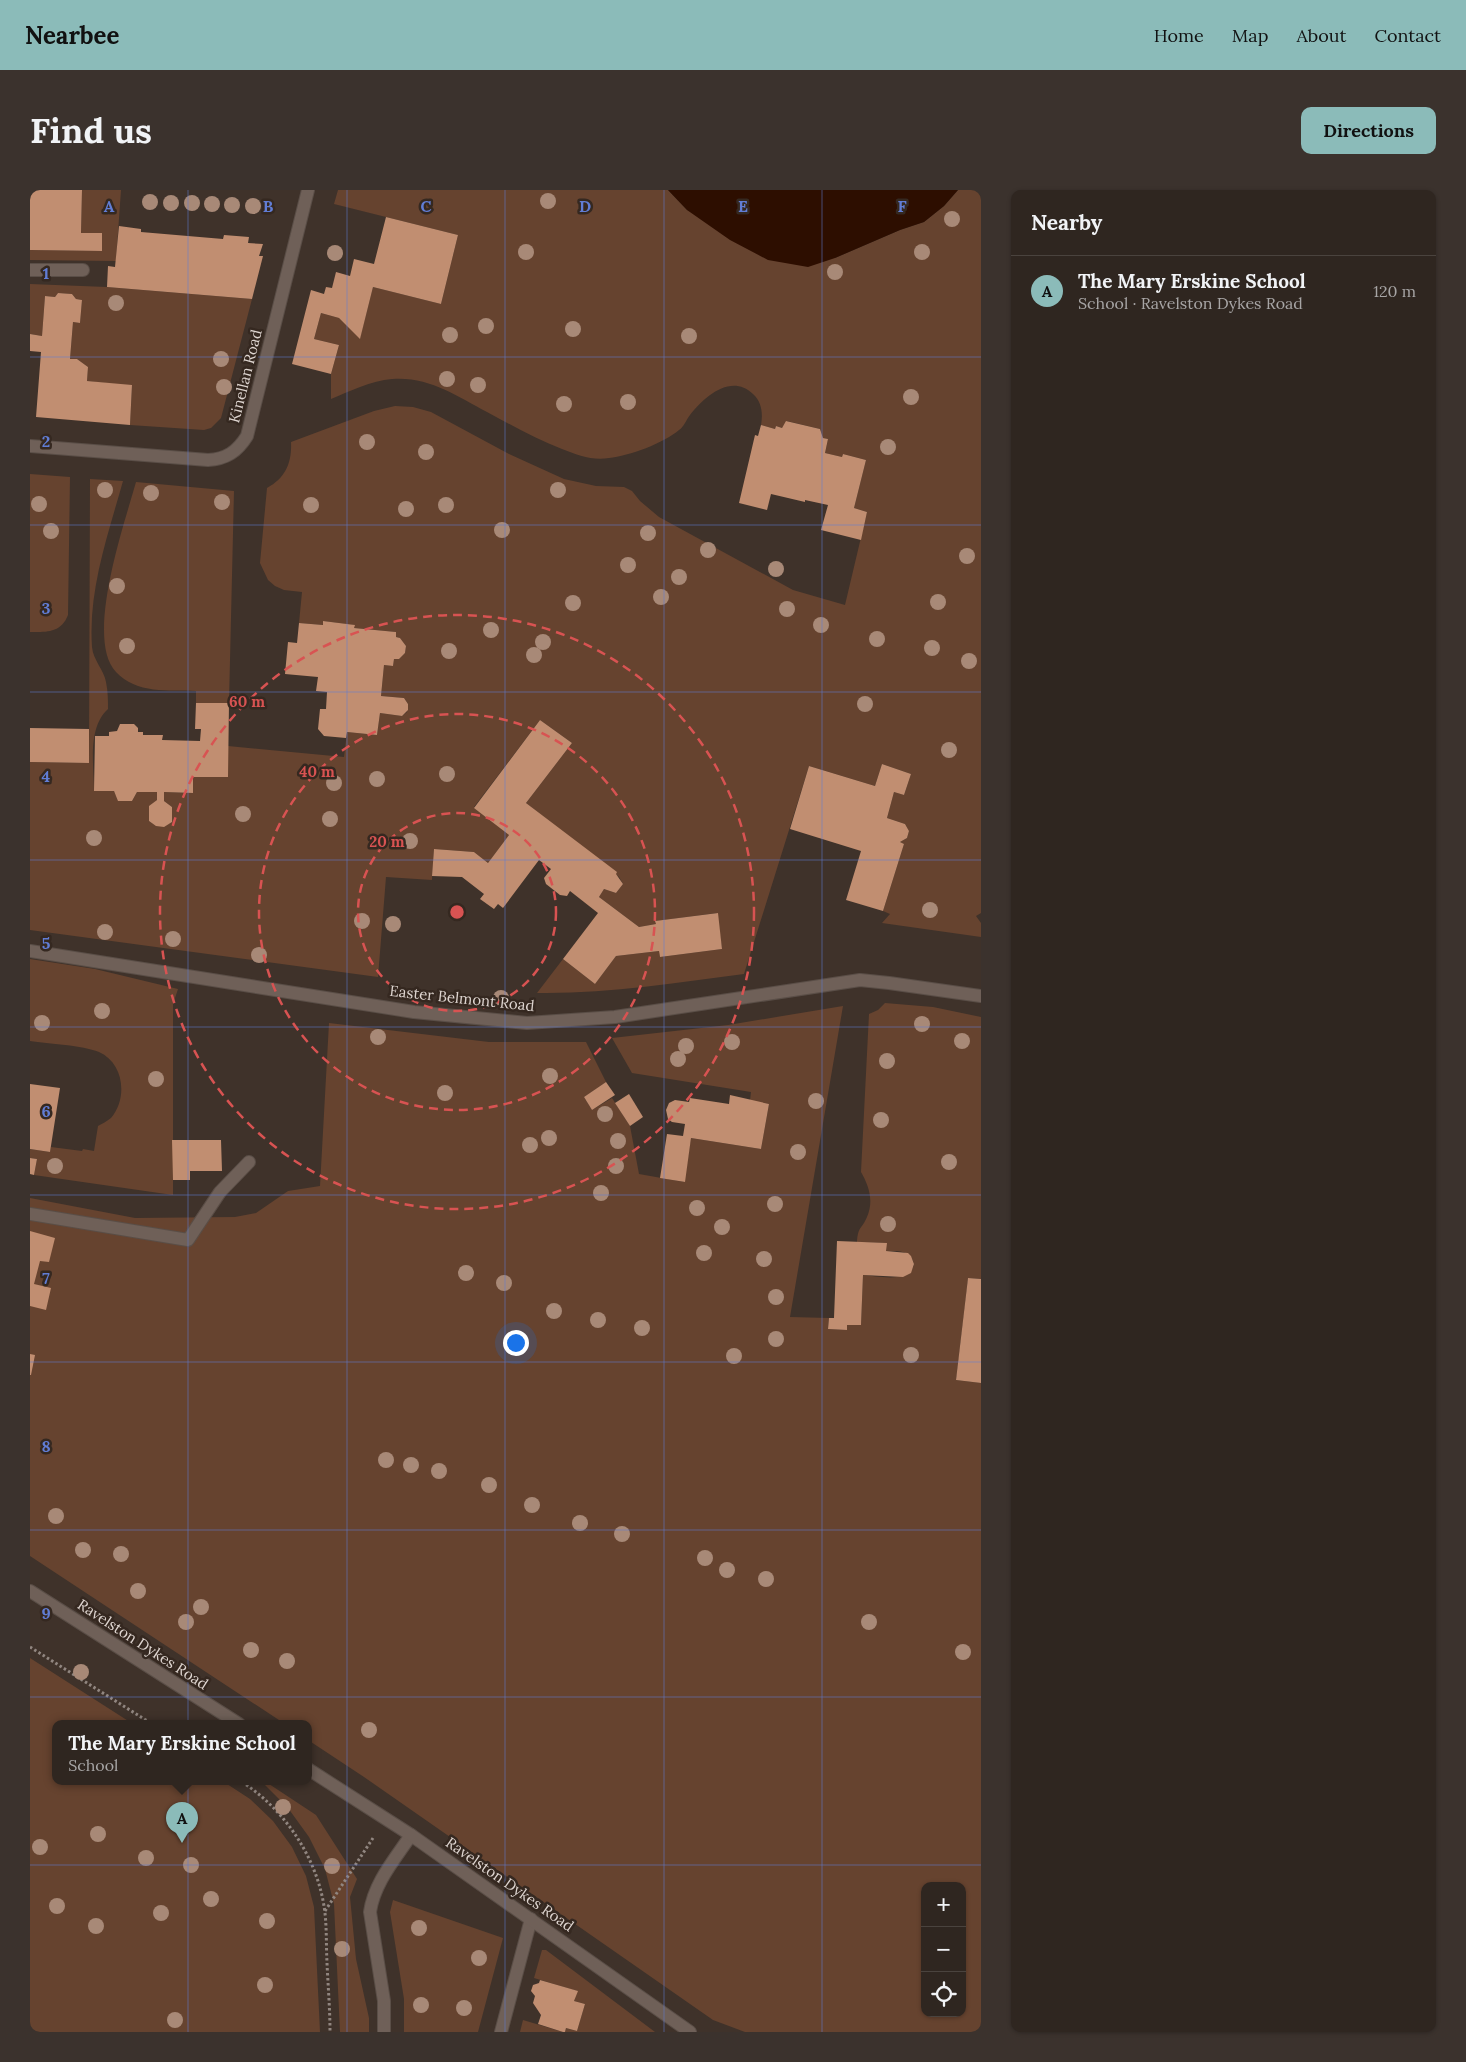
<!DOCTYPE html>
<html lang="en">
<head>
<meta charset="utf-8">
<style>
	:root { --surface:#2f2620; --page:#3b322d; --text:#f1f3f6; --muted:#a7a5a5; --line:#4a433e; --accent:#8bbbb9 }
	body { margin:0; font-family:Lora,serif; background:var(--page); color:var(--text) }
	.controls { position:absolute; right:15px; bottom:15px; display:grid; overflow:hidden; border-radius:10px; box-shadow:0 1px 4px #0004 }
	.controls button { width:45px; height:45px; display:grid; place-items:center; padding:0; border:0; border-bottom:1px solid var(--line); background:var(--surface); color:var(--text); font:25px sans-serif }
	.you { position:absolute; left:485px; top:1152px; width:18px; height:18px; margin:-12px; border:4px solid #fff; border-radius:50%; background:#1a73e8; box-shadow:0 0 0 8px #1a73e833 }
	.badge { display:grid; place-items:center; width:32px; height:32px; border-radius:50%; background:var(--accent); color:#111; font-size:16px; font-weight:700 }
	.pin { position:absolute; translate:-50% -41px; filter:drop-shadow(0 1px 2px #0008) }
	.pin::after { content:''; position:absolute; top:26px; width:18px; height:15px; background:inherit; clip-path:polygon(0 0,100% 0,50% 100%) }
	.popup { position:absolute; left:22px; top:1530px; width:260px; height:65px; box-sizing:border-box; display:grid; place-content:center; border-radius:10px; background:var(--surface); filter:drop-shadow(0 1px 4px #0005); font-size:16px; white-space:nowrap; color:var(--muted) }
	.popup b { font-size:19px; color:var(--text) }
	.popup::after { content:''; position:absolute; left:50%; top:100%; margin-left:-10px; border:10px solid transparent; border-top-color:var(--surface) }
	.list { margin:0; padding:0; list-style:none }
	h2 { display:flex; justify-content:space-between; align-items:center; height:65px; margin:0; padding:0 20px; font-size:21px }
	h2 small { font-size:16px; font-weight:400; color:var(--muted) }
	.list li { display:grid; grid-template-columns:32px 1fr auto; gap:15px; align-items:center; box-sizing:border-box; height:70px; padding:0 20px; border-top:1px solid var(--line) }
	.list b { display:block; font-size:19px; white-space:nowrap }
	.list p { margin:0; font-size:16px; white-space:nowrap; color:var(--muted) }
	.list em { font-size:16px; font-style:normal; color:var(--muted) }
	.icon { flex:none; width:28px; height:28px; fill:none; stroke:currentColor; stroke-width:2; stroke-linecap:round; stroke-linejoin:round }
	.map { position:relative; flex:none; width:951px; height:1842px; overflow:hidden; border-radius:10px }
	header { display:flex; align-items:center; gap:30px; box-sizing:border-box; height:70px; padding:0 25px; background:var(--accent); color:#111 }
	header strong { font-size:24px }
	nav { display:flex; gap:28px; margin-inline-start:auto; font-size:18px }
	.intro { display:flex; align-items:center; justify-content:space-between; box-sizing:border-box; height:120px; padding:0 30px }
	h1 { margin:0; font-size:35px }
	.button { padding:12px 22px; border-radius:10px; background:var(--accent); color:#111; font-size:18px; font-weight:700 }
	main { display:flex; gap:30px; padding:0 30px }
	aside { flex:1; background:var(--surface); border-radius:10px; box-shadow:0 1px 4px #0004 }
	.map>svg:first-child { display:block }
</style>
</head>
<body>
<header>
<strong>Nearbee</strong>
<nav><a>Home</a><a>Map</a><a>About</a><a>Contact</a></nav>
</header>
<div class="intro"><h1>Find us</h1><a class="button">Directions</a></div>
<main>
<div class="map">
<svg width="951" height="1842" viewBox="0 0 951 1842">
	<rect width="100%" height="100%" fill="#3f322a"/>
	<g fill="#66432f" fill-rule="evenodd">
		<polygon points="52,0 91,0 86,71 0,70 0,60 71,61 72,43 51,43"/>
		<path d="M308,0H638L657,20L805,68L870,40L894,32L914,16L928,0H951V723L946,726L951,733V747L852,733L860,724L853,721L874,654L870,652L877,648L879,641L875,634L857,628L864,602L874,605L881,584L852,574L845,596L779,576L714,784C645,793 577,804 507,803L533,769L565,794L586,766L629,761L630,767L692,759L687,723L626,731V734L609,737L569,707L574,699L586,703L593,694L589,687L496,613L542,553L510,530L444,617L479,645L458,673L444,662L404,659L402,690L356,687L348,787L0,740V572L59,573L60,289L93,291C78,345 58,400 62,457C63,470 74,480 76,492C78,501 78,511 78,519C57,538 64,575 64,601H84L89,611H102L107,602H127V610L119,617V631C128,637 132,638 142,632V617L134,611V602L163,603V587H197L198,556L314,567L317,542L347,545L350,523L372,526L377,522L378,514L374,508L351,506L354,475L363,476L364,469H369L375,463L376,456L370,448L366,447V442L324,438V435L293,431V435L269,433L272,402L254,400L245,396L238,390L230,373L237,298C256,288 262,272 261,252L344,221L365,216L383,217L401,222L479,264L534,289L566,296L594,297L602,301L610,311L629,327L763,400L815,415L837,322L824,318L836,270L813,264L812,267L795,263L798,249L793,248L790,239L757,231L752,238L746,236L745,239L731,235C733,224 732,212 723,204C701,183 674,207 660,225C656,230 654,237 649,240C634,253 599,266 579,268C563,271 547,265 532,259C506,249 481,235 457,222C427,206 398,186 362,189C341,191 320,201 301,209V184L309,155L284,149L291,123L309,128L330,148L343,97L411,114L428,45L304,14Z"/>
		<polygon points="0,94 77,97 222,109 191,228 181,238 174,240 100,235 102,196 57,191 58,177 47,169 40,169 43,132 50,133 52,110 46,109 42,104 28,103 25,107 15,106 12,146 0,144"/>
		<path d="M0,284L40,287L38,425C31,443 17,442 0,442Z"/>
		<path d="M106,292L204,301L199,513H166V501C139,500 106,504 86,482C54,449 95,332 106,292Z"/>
		<path d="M0,769L65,779L148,799L143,814V1005L4,985L7,969L0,968V959L20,962L21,957L52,961L53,959L64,961L68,936C72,934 77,931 81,928C98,908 94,873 69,862C52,855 19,854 0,851Z"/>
		<path d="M855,813L903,817L951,827V1089L938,1088L926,1190L951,1193V1842H715L683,1830L334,1587L278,1550V1534H255L0,1366V1008L105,1028L205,1027L226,1023L258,1001L290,996L299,833L459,852H556L576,892L554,907L562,920L582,908L600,936L609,984L654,992L661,948L731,959L739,914L720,911L721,902L602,883L582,848L698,835L813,816L760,1127L799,1128L798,1139L817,1140V1135H831L833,1085C848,1086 880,1094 884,1074C881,1060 869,1061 856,1061V1053L827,1052C828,1036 832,1039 837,1027C844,1011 839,996 831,982L839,824L848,820ZM895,1696H932V1823H895Z"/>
		<polygon points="0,1468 103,1534 26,1534 26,1592 194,1592 220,1609 243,1631 262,1657 276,1686 284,1717 290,1842 0,1842"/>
		<polygon points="232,1592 236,1592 286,1625 327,1689 320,1707 326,1769 339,1828 339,1842 310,1842 304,1714 295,1679 279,1647 258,1618"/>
		<polygon points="363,1710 473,1748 448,1842 374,1842 374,1809 360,1722"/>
		<polygon points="512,1760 516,1760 625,1842 535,1842 536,1838 547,1841 555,1814 544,1811 547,1801 504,1788"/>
		<polygon points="493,1830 533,1842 490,1842"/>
	</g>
	<polygon fill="#2d0e00" points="638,0 928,0 914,16 894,32 870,40 805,68 778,77 738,70 700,50 657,20"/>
	<g fill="#c18e71">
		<polygon points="0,0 52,0 51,43 72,43 72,61 0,60"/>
		<polygon points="356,27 428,45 411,114 343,97 330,149 309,128 291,123 284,149 309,155 301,184 262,174 281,100 294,104 296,97 302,98 306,82 320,86 324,69 344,74"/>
		<polygon points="89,36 111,39 111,42 193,49 194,45 219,47 218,53 233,54 229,66 233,66 222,109 77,97 78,76 85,77"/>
		<polygon points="28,103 42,104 46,109 52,110 50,133 43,132 40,169 47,169 58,177 57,191 102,195 100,235 6,227 11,162 0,161 0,144 12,146 15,106 25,107"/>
		<polygon points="756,231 790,239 793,248 798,249 795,263 812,267 813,264 836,270 824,318 837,322 831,350 791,340 798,315 775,310 775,312 741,304 737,320 709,313 725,245 728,246 731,235 745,239 746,236 752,238"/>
		<polygon points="293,431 325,435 324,438 366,442 366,447 370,448 376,456 375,463 369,469 364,469 363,476 354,475 351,506 374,508 378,514 378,520 372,526 350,523 347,545 317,542 316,548 294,546 288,539 290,519 296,519 297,502 286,501 288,487 255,484 258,452 267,453 269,433 293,435"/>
		<polygon points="166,513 199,513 198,587 163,587 163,603 134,602 134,611 142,617 142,632 134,637 126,636 119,631 119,616 127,610 127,602 107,602 102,611 88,611 84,601 64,601 65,546 79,546 79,542 87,541 90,534 104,534 108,538 108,542 113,542 113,545 133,545 132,550 170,551 171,539 165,539"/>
		<polygon points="510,530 542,553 496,613 587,682 586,684 593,694 586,703 574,699 569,707 609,737 626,734 625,731 688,723 692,759 630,767 629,761 586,766 565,794 533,769 568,723 540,701 537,706 530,705 516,694 514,688 521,679 509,670 473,718 468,714 464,719 450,709 454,704 432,687 402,686 404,659 444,662 458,673 479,645 444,618"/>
		<polygon points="0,538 59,539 59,573 0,572"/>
		<polygon points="852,574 881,584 874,605 864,602 857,628 875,634 879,641 877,648 870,652 874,654 853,721 816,710 831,661 760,639 779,576 845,596"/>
		<polygon points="576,892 585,905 562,920 554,907"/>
		<polygon points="0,894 30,898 20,962 0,959"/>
		<polygon points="599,904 613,927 600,936 585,913"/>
		<polygon points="700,905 739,914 731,959 661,948 655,992 630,988 637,944 653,946 655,934 642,932 638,929 636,920 639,913 645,910 659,912 660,908 699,914"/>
		<polygon points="142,950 191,950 192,981 160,981 160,990 143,990"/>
		<polygon points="0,968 7,969 4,985 0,984"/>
		<polygon points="0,1041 25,1048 19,1072 10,1071 4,1094 21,1098 16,1120 0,1116"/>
		<polygon points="807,1051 857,1053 856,1061 878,1063 881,1066 884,1074 881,1083 873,1087 833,1085 831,1135 817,1135 817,1140 798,1139 799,1128 804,1128"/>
		<polygon points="938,1088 951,1089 951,1193 926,1190"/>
		<polygon points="0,1164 5,1165 1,1185 0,1185"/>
		<polygon points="510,1790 548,1801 544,1811 555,1814 547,1841 536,1838 535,1842 533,1842 508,1834 511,1825 503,1813 505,1806 501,1801 503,1795 509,1793"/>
	</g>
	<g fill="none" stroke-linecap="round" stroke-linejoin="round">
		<g stroke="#5a4e47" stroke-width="14">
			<g id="lane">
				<polyline points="0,1024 158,1050 190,1002 219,972"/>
				<path d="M354,1842V1811L340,1722C344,1693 365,1669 381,1645"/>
				<polyline points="471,1842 501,1729"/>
			</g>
		</g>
		<g stroke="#5a4e47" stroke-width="14">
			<g id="street">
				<polyline points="0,80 53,80"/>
				<path d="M0,256L178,270C196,269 207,262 217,246L278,0"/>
				<polyline points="0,761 384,822 497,833 585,827 830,790 859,793 951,806"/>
			</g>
		</g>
		<g stroke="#5a4e47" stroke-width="14">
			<g id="secondary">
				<polyline points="0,1401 209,1534"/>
				<polyline points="278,1579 381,1645 660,1842"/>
			</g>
		</g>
		<g stroke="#918680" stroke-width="3" stroke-dasharray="2.5 2.5" stroke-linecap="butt">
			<polyline points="0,1457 122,1534"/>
			<path d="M212,1592C254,1619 286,1666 294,1716C297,1734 296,1754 297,1773C298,1796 300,1819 300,1842"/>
			<polyline points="295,1721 343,1648"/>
		</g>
		<use href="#lane" stroke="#6f6058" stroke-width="12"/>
		<use href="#street" stroke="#6f6058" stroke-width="12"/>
		<use href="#secondary" stroke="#6f6058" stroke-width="12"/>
	</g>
	<g fill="#a88977">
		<circle cx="518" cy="11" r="8"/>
		<circle cx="120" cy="12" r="8"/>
		<circle cx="141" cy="13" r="8"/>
		<circle cx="162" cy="13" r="8"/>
		<circle cx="182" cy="14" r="8"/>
		<circle cx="202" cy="15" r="8"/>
		<circle cx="223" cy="16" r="8"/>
		<circle cx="922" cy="29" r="8"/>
		<circle cx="496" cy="62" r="8"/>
		<circle cx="892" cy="62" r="8"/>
		<circle cx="305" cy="63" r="8"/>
		<circle cx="805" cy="82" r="8"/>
		<circle cx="86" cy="113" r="8"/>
		<circle cx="456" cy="136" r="8"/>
		<circle cx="543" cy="139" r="8"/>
		<circle cx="420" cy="145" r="8"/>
		<circle cx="659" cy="146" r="8"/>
		<circle cx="191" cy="169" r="8"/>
		<circle cx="417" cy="189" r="8"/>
		<circle cx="448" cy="195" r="8"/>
		<circle cx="194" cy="197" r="8"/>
		<circle cx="881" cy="207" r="8"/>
		<circle cx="598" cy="212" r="8"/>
		<circle cx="534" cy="214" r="8"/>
		<circle cx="337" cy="252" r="8"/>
		<circle cx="858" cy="257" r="8"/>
		<circle cx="396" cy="262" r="8"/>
		<circle cx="75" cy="300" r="8"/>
		<circle cx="528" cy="300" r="8"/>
		<circle cx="121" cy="303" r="8"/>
		<circle cx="192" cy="312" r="8"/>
		<circle cx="9" cy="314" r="8"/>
		<circle cx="281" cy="315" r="8"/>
		<circle cx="416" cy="315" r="8"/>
		<circle cx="376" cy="319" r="8"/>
		<circle cx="472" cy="340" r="8"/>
		<circle cx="21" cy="341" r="8"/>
		<circle cx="618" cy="343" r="8"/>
		<circle cx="678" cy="360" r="8"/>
		<circle cx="937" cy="366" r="8"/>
		<circle cx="598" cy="375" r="8"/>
		<circle cx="746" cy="379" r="8"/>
		<circle cx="649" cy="387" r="8"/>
		<circle cx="87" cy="396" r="8"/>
		<circle cx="631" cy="407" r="8"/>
		<circle cx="908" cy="412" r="8"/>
		<circle cx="543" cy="413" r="8"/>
		<circle cx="757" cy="419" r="8"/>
		<circle cx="791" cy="435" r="8"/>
		<circle cx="461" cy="440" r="8"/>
		<circle cx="847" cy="449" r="8"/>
		<circle cx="513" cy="452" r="8"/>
		<circle cx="97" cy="456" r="8"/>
		<circle cx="902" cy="458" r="8"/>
		<circle cx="419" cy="461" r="8"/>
		<circle cx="504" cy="465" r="8"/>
		<circle cx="939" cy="471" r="8"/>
		<circle cx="835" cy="514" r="8"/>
		<circle cx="919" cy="560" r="8"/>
		<circle cx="417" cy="584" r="8"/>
		<circle cx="347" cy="589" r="8"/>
		<circle cx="304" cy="593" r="8"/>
		<circle cx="213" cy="624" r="8"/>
		<circle cx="300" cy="629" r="8"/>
		<circle cx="64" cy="648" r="8"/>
		<circle cx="380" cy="651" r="8"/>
		<circle cx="900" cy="720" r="8"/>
		<circle cx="332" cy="731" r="8"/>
		<circle cx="363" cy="734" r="8"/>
		<circle cx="75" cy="742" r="8"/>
		<circle cx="143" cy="749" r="8"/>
		<circle cx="229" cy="765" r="8"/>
		<circle cx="471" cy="808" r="8"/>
		<circle cx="72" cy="821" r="8"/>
		<circle cx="12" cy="833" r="8"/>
		<circle cx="892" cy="834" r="8"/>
		<circle cx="348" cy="847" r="8"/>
		<circle cx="932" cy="851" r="8"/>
		<circle cx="702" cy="852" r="8"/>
		<circle cx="656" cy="856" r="8"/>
		<circle cx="648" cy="869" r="8"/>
		<circle cx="857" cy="871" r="8"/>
		<circle cx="520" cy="886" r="8"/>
		<circle cx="126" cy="889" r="8"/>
		<circle cx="415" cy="903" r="8"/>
		<circle cx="786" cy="911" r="8"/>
		<circle cx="575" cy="924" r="8"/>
		<circle cx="851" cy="930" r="8"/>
		<circle cx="519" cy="948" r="8"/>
		<circle cx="588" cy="951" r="8"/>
		<circle cx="500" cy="955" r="8"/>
		<circle cx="768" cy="962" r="8"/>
		<circle cx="919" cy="972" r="8"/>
		<circle cx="25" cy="976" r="8"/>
		<circle cx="586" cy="976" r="8"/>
		<circle cx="571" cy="1003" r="8"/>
		<circle cx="745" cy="1014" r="8"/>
		<circle cx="667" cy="1018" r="8"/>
		<circle cx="858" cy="1034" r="8"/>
		<circle cx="692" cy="1037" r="8"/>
		<circle cx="674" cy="1063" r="8"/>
		<circle cx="734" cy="1069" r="8"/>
		<circle cx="436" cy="1083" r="8"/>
		<circle cx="474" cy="1093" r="8"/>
		<circle cx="746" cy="1107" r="8"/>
		<circle cx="524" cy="1121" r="8"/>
		<circle cx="568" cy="1130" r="8"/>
		<circle cx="612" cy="1138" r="8"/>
		<circle cx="746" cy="1149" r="8"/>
		<circle cx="881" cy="1165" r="8"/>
		<circle cx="704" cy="1166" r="8"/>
		<circle cx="356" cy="1270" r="8"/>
		<circle cx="381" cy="1275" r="8"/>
		<circle cx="409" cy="1281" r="8"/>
		<circle cx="459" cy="1295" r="8"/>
		<circle cx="502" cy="1315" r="8"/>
		<circle cx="26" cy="1326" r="8"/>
		<circle cx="550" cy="1333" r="8"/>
		<circle cx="592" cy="1344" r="8"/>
		<circle cx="53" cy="1360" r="8"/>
		<circle cx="91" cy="1364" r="8"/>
		<circle cx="675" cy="1368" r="8"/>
		<circle cx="697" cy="1380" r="8"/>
		<circle cx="736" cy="1389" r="8"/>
		<circle cx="108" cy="1401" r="8"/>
		<circle cx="171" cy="1417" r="8"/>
		<circle cx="156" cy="1432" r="8"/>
		<circle cx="839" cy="1432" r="8"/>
		<circle cx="221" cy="1460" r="8"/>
		<circle cx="933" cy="1462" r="8"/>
		<circle cx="257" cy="1471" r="8"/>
		<circle cx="51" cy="1482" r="8"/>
		<circle cx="339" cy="1540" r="8"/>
		<circle cx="253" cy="1617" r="8"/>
		<circle cx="68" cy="1644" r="8"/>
		<circle cx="10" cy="1657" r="8"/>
		<circle cx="116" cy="1668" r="8"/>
		<circle cx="161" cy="1675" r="8"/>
		<circle cx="302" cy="1676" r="8"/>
		<circle cx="181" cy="1709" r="8"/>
		<circle cx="27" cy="1716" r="8"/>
		<circle cx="131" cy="1723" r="8"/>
		<circle cx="237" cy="1731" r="8"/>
		<circle cx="66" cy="1736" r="8"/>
		<circle cx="389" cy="1738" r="8"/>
		<circle cx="312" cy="1759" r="8"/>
		<circle cx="449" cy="1768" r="8"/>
		<circle cx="235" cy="1795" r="8"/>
		<circle cx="391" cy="1815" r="8"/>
		<circle cx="434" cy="1818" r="8"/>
		<circle cx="145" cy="1830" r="8"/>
	</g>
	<path fill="none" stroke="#617dd5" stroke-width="1" stroke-opacity="0.55" d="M158,0V1842M317,0V1842M475,0V1842M634,0V1842M792,0V1842M0,167H951M0,335H951M0,502H951M0,670H951M0,837H951M0,1005H951M0,1172H951M0,1340H951M0,1507H951M0,1675H951"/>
	<g fill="none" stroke="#d85352" stroke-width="2.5" stroke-dasharray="9 6">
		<circle cx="427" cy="722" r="99"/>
		<circle cx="427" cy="722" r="198"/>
		<circle cx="427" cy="722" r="297"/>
	</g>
	<g text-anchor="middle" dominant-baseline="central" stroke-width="5" stroke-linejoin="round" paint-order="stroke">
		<g font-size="15" fill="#ded5d0" stroke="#352820">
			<text transform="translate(215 186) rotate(-76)">Kinellan Road</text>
			<text transform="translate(432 808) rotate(6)">Easter Belmont Road</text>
			<text transform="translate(113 1454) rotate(33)">Ravelston Dykes Road</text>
			<text transform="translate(480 1694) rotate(35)">Ravelston Dykes Road</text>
		</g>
	</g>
	<g font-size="16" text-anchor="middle" font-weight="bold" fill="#617dd5" stroke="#352820" stroke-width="5" stroke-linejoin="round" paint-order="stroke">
		<text x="79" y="22">A</text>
		<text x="238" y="22">B</text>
		<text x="396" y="22">C</text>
		<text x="555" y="22">D</text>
		<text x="713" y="22">E</text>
		<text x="872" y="22">F</text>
		<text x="16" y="89">1</text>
		<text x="16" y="257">2</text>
		<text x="16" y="424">3</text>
		<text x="16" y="592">4</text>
		<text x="16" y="759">5</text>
		<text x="16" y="927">6</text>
		<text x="16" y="1094">7</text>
		<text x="16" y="1262">8</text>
		<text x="16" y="1429">9</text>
	</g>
	<circle cx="427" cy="722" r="8" fill="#d85352" stroke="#352820" stroke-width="2.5"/>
	<g font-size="15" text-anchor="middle" font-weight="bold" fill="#d85352" stroke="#352820" stroke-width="5" stroke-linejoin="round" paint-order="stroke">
		<text x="217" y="517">60 m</text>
		<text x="287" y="587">40 m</text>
		<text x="357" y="657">20 m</text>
	</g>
</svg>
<div class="controls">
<button>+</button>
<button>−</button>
<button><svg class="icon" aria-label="locate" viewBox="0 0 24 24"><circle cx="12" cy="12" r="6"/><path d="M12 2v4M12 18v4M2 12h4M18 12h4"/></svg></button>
</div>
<div class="you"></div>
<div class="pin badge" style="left:152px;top:1653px">A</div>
<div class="popup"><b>The Mary Erskine School</b>School</div>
</div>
<aside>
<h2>Nearby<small></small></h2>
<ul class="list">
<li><span class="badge">A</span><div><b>The Mary Erskine School</b><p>School · Ravelston Dykes Road</p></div><em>120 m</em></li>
</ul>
</aside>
</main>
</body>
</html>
